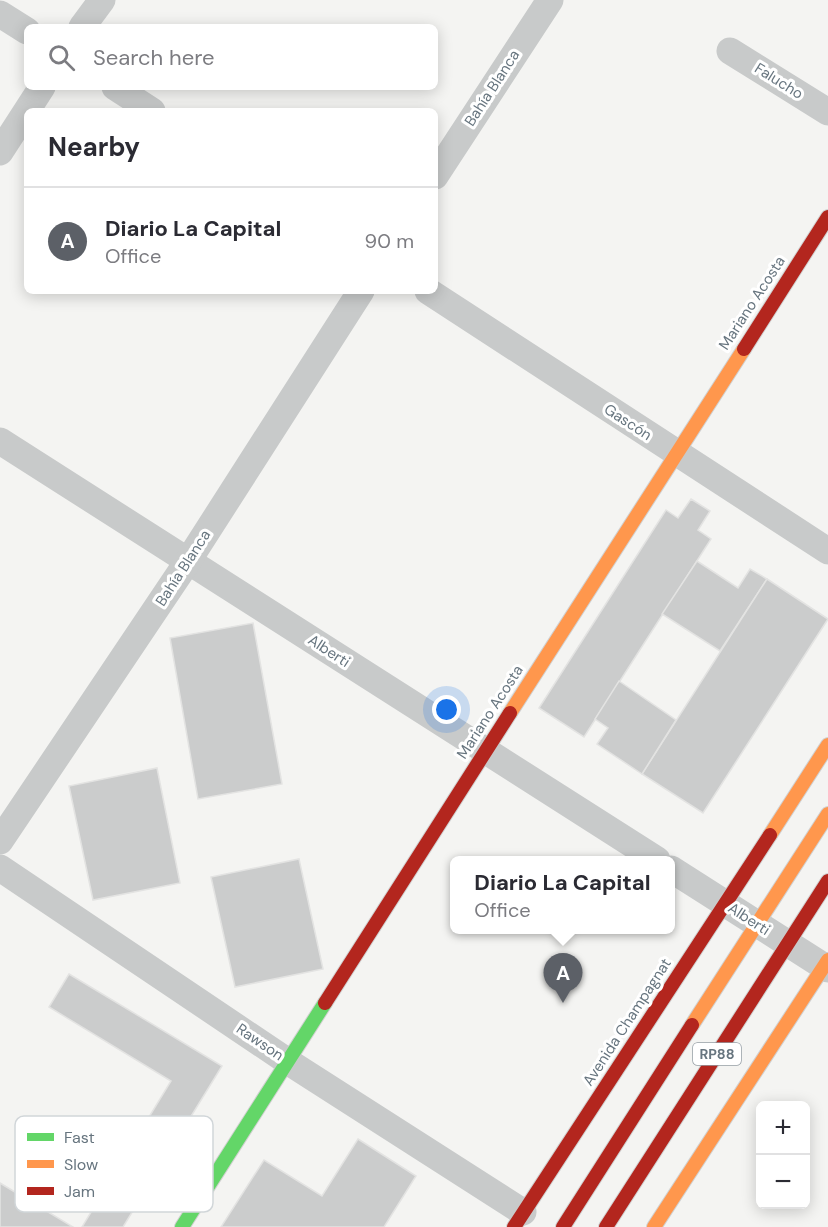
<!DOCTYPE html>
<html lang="en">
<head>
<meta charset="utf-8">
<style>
	:root { --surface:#fff; --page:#f7f7f7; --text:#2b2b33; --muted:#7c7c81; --line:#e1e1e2; --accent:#5c6067 }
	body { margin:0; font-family:"DM Sans",sans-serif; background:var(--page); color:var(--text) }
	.controls { position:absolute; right:18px; bottom:18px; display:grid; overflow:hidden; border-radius:9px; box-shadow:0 3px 15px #0003 }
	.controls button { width:54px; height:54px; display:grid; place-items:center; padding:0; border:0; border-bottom:2px solid var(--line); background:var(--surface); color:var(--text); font:30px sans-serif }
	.you { position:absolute; left:447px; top:710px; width:21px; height:21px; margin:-15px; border:4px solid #fff; border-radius:50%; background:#1a73e8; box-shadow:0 0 0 9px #1a73e833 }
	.badge { display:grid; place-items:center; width:39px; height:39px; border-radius:50%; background:var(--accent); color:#fff; font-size:20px; font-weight:700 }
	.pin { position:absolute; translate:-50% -50px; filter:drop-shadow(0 2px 3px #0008) }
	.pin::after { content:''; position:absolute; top:32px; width:21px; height:18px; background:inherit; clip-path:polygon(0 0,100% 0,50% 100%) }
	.popup { position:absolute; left:450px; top:856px; width:225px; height:78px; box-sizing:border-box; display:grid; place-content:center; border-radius:9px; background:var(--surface); filter:drop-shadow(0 2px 4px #0005); font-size:20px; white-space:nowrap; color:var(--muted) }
	.popup b { font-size:22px; color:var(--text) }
	.popup::after { content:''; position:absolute; left:50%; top:100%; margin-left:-12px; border:12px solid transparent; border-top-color:var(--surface) }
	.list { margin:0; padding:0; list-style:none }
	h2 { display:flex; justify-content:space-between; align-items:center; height:78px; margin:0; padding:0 24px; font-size:26px }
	h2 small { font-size:20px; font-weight:400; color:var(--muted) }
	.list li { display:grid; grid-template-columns:39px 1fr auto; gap:18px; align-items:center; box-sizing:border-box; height:108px; padding:0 24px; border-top:2px solid var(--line) }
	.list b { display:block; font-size:22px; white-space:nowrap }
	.list p { margin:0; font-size:20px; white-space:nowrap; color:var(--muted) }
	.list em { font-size:20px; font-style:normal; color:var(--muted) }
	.icon { flex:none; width:33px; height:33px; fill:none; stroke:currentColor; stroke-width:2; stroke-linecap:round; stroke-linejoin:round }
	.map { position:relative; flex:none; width:828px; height:1227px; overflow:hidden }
	.search { position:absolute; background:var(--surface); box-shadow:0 3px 15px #0003; left:24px; top:24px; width:414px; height:66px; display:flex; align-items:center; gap:15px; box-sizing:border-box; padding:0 21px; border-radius:9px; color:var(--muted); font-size:22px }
	.panel { position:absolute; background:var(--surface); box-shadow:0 3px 15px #0003; left:24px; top:108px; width:414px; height:186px; border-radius:9px }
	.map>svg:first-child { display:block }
</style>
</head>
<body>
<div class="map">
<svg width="828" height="1227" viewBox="0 0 828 1227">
	<rect width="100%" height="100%" fill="#f4f4f2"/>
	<g fill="#cbcccc" stroke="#e3e3e2" stroke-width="1.5">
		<polygon points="691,499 710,511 698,530 711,539 584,737 539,708 666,510 678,518"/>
		<polygon points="697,561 738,588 750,569 767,579 720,651 662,614"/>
		<polygon points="767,579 828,619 703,813 642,774"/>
		<polygon points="253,623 282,784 198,799 170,638"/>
		<polygon points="619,681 676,720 642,774 597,744 608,728 595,719"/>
		<polygon points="157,768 180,883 93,900 69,786"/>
		<polygon points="299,859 323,969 235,987 211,877"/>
		<polygon points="69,974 222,1066 123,1227 82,1227 171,1081 49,1007"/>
		<polygon points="358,1139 416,1176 384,1227 221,1227 264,1160 322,1196"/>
		<polygon points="0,1183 73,1227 0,1227"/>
	</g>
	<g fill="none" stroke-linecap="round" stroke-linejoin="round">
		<g stroke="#d1d1d1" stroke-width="16">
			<polyline id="fast" points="182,1227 325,1003"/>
		</g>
		<g stroke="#d1d1d1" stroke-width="16">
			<g id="slow">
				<polyline points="510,713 744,349"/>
				<polyline points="770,835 828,745"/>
				<polyline points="692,1025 828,814"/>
				<polyline points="654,1227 828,960"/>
			</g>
		</g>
		<g stroke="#d1d1d1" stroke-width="16">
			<g id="jam">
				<polyline points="744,349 828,217"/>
				<polyline points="325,1003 510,713"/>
				<polyline points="514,1227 770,835"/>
				<polyline points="563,1227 692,1025"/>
				<polyline points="606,1227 828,881"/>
			</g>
		</g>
		<g stroke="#c8caca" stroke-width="27">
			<polyline points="0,14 27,31"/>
			<polyline points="82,27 102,0"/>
			<polyline points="730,51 828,112"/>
			<polyline points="115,87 152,111"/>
			<polyline points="0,152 42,87"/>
			<polyline points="435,176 550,0"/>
			<polyline points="428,291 828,551"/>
			<polyline points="0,441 657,860"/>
			<polyline points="0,841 188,561 361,291"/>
			<polyline points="0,868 287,1061 523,1212"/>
			<polyline points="671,869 828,969"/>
		</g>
		<use href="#fast" stroke="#63d668" stroke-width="14"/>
		<use href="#slow" stroke="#ff974d" stroke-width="14"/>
		<use href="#jam" stroke="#b3261e" stroke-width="14"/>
	</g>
	<g text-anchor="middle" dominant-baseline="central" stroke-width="6" stroke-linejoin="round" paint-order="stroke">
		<rect fill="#fff" stroke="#959ea5" stroke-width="1.5" x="693" y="1043" width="48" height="22" rx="4.5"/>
		<g font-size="14" font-weight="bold" fill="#67757f">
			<text x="717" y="1054">RP88</text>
		</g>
		<g font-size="15" fill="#67757f" stroke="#fff">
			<text transform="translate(779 81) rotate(32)">Falucho</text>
			<text transform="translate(492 88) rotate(-57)">Bahía Blanca</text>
			<text transform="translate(752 303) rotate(-57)">Mariano Acosta</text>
			<text transform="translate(628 422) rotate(33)">Gascón</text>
			<text transform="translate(183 568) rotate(-57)">Bahía Blanca</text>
			<text transform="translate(329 651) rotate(33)">Alberti</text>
			<text transform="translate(490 712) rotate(-57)">Mariano Acosta</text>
			<text transform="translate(749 919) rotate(33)">Alberti</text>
			<text transform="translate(627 1022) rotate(-57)">Avenida Champagnat</text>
			<text transform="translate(260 1042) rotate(34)">Rawson</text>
		</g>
	</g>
	<rect x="15" y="1116" width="198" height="96" rx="9" fill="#fff" stroke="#d1d6d9" stroke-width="1.5"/>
	<rect x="27" y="1133" width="27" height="8" fill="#63d668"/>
	<rect x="27" y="1160" width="27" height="8" fill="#ff974d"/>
	<rect x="27" y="1187" width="27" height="8" fill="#b3261e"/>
	<g font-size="16" fill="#67757f">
		<text x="64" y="1143">Fast</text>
		<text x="64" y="1170">Slow</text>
		<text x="64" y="1197">Jam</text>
	</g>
</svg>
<div class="controls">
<button>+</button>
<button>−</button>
</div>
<div class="you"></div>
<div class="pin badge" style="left:563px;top:1003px">A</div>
<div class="popup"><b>Diario La Capital</b>Office</div>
<div class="search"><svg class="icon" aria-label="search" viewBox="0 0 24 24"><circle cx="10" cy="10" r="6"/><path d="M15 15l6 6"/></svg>Search here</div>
<section class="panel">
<h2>Nearby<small></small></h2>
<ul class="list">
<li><span class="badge">A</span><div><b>Diario La Capital</b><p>Office</p></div><em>90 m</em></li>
</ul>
</section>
</div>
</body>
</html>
